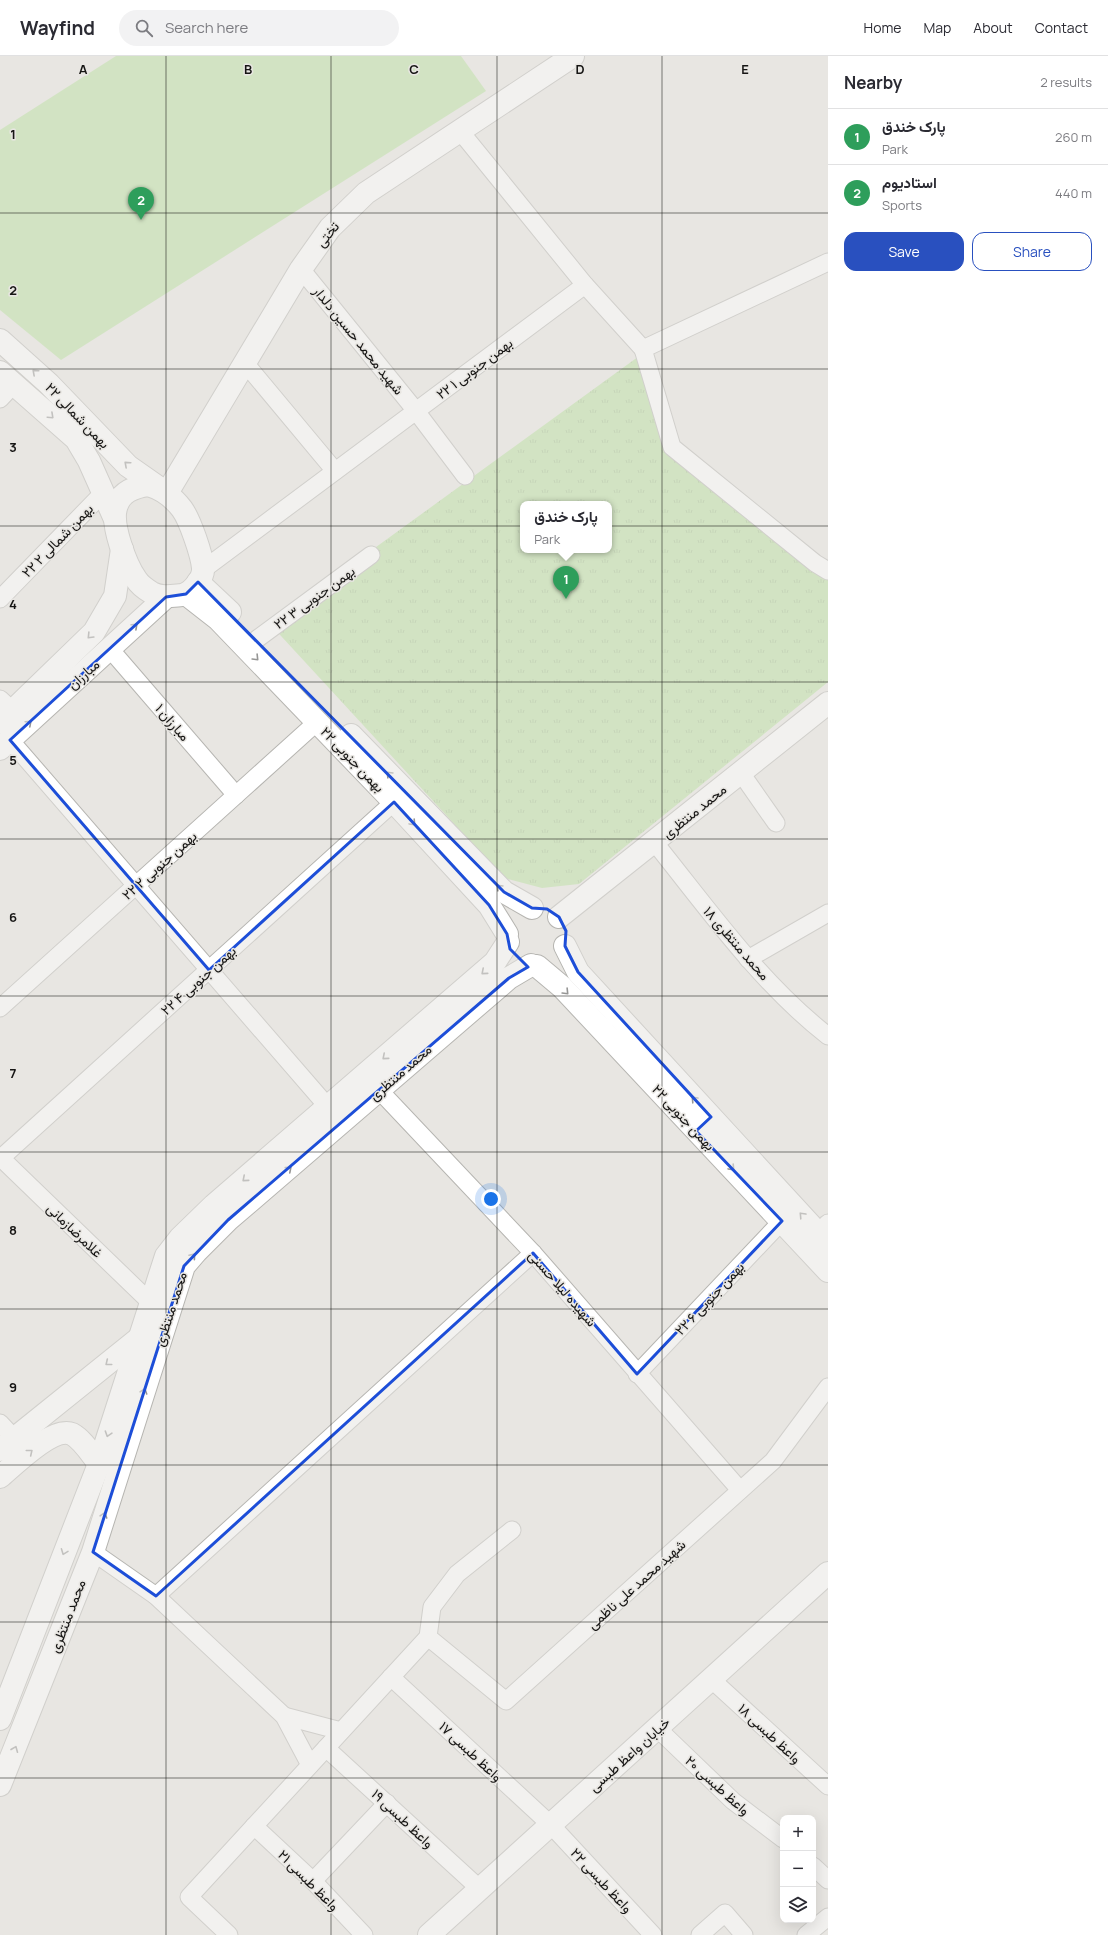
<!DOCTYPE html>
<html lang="en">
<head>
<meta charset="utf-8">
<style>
	:root { --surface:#fff; --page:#f2f2f3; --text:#2b2b33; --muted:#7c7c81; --line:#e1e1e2; --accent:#2950bf }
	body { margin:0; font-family:Manrope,Vazirmatn,sans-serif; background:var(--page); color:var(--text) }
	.controls { position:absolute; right:12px; bottom:12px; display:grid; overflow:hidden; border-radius:8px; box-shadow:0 4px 16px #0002 }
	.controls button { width:36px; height:36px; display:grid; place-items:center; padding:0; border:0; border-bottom:1px solid var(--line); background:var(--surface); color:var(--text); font:20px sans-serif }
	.you { position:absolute; left:491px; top:1143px; width:14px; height:14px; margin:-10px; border:3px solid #fff; border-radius:50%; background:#1a73e8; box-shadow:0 0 0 6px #1a73e833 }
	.badge { display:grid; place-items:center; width:26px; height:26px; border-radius:50%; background:var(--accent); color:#fff; font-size:13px; font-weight:700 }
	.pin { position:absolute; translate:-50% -33px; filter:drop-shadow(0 1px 2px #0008) }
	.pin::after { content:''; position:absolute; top:21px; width:14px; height:12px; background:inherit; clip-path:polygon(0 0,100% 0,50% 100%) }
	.popup { position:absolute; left:520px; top:445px; width:92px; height:52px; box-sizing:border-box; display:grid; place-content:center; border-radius:8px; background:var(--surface); filter:drop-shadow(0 1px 3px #0005); font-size:13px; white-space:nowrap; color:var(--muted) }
	.popup b { font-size:15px; color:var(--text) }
	.popup::after { content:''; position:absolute; left:50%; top:100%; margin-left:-8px; border:8px solid transparent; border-top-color:var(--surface) }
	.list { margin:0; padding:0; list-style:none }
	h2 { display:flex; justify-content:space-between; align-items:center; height:52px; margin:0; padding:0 16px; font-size:17px }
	h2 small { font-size:13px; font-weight:400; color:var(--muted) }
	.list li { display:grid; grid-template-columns:26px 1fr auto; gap:12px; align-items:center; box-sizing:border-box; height:56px; padding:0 16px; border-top:1px solid var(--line) }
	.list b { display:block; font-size:15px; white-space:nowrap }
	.list p { margin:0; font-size:13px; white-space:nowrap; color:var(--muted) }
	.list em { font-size:13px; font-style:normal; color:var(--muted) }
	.actions { display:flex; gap:8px; padding:12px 16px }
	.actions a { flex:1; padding:9px 0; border:1px solid var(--accent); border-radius:12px; text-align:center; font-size:14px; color:var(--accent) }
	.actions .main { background:var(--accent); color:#fff }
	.icon { flex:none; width:22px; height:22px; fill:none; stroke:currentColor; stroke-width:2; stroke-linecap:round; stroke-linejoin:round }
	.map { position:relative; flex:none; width:828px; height:1879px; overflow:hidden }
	header { display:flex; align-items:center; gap:24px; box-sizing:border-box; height:56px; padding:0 20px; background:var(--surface); border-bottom:1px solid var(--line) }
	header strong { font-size:19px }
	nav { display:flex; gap:22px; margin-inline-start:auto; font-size:14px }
	.search { width:280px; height:36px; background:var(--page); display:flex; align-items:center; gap:10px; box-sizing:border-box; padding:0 14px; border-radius:22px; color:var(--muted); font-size:15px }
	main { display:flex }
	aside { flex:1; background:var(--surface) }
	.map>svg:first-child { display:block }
</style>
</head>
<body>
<header>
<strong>Wayfind</strong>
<div class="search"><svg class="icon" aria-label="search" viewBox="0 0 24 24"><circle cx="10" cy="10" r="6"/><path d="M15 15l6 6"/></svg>Search here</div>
<nav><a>Home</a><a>Map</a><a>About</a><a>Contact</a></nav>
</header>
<main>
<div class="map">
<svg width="828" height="1879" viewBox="0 0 828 1879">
	<defs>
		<pattern id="park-tufts" width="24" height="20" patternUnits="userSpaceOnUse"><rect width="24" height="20" fill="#b9e19e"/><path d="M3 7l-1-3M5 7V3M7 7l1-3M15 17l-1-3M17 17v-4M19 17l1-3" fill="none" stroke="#9ec087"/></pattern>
	</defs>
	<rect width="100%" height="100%" fill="#e8e6e2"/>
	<polygon fill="#b9e19e" points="116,0 461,0 486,35 61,304 0,254 0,74"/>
	<path fill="url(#park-tufts)" fill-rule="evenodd" d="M642,298L666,398L828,519V626L579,828L542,832L504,822L270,568ZM523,448H609V494H523Z"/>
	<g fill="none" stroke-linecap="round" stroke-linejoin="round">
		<g stroke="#b6b5b1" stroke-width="19">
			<g id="street">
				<polyline points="460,75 585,229 643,293"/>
				<polyline points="828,206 643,293 672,391 815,507 828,515"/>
				<polyline points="301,213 416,355 465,420"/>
				<polyline points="245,307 335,415"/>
				<polyline points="0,343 14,328"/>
				<polyline points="204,513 585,229"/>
				<polyline points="0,543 103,437"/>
				<polyline points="257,583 371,499"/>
				<polyline points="110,593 236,739"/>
				<polyline points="0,643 13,655"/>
				<polyline points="10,684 328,1051"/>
				<polyline points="741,717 776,767"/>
				<path d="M655,787C709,854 760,927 828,980"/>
				<polyline points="748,903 828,857"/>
				<polyline points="0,952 317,666"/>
				<polyline points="379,1034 533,1197 740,1434"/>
				<polyline points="0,1101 150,1246"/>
				<polyline points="1,1102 394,746"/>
				<polyline points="818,1177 828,1167"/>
				<polyline points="637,1318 782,1165"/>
				<polyline points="0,1367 15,1383"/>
				<polyline points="93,1496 156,1540 284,1660 310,1709"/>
				<polyline points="156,1540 533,1197"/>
				<polyline points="428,1581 506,1645 773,1405 828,1331"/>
				<polyline points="391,1621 551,1769 653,1879"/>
				<polyline points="711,1623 828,1730"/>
				<polyline points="284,1660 341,1675"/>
				<polyline points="657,1672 733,1745 783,1783"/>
				<polyline points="326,1692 480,1833"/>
				<polyline points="254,1770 313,1825 364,1879"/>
				<polyline points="813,1810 828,1824"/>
				<polyline points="313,1825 387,1747"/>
				<polyline points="229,1879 189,1841 428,1581 432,1551 457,1518 512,1474"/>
				<polyline points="700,1879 725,1857 744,1879"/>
				<polyline points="806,1879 828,1861"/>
			</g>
		</g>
		<g stroke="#b6b5b1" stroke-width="24">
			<g id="secondary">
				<polyline points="0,284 49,328 128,410 158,431"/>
				<polyline points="0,316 76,383 89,405 114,461"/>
				<path d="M148,429C162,433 173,441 182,453C190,464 202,499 203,512C204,523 191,537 182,539C171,540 162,542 152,537C147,534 139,528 136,523C126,509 111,469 116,452C120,436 134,431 148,429Z"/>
				<polyline points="167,437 301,213 330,172 366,137 573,0"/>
				<polyline points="198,526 230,556"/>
				<polyline points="186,538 218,563 394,746 489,849 507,878"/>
				<polyline points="0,667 94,576 115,540 122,493"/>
				<polyline points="351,679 504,836 532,852"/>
				<polyline points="0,693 166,541"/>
				<polyline points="559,861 828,647"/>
				<polyline points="565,890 578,916 828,1188"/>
				<polyline points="537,910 562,931 828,1215"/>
				<polyline points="0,1394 138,1283"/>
				<path d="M0,1421C14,1409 53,1370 72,1378C83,1384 91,1398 99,1408"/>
				<polyline points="0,1663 99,1408 166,1200 180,1182 214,1149 495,906 508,886"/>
				<polyline points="0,1729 93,1496 184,1210 196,1196 228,1164 509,922 531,909"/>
				<polyline points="429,1879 828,1517"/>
			</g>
		</g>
		<use href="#street" stroke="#fff" stroke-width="17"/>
		<use href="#secondary" stroke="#fff" stroke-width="22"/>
	</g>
	<defs><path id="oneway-chevron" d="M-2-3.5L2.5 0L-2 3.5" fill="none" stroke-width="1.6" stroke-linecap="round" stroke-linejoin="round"/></defs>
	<g stroke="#969695">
		<use href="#oneway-chevron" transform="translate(35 316) rotate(-138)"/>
		<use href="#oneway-chevron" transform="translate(51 360) rotate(43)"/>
		<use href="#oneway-chevron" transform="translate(127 408) rotate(-138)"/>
		<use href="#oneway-chevron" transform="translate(135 570) rotate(-43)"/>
		<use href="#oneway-chevron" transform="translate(90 580) rotate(134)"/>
		<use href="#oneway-chevron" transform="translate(256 602) rotate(46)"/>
		<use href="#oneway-chevron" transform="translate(29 667) rotate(-42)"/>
		<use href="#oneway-chevron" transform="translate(389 718) rotate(-134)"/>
		<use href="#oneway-chevron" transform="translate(413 767) rotate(47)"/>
		<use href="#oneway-chevron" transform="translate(499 831) rotate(-134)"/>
		<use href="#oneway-chevron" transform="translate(484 916) rotate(139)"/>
		<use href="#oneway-chevron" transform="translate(566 936) rotate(46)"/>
		<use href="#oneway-chevron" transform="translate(385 1001) rotate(139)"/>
		<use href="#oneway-chevron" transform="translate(694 1043) rotate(-133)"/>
		<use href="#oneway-chevron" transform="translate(732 1112) rotate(47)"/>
		<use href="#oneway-chevron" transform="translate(289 1113) rotate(-41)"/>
		<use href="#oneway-chevron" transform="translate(245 1123) rotate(139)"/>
		<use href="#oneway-chevron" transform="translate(802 1159) rotate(-133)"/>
		<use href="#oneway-chevron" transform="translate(193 1200) rotate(-50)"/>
		<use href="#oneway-chevron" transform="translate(108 1307) rotate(141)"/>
		<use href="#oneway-chevron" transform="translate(144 1335) rotate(-72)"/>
		<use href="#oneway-chevron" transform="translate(108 1378) rotate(108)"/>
		<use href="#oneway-chevron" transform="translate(30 1396) rotate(-39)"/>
		<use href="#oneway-chevron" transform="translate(104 1459) rotate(-72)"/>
		<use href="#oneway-chevron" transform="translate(64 1496) rotate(111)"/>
		<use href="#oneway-chevron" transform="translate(15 1693) rotate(-68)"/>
	</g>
	<path d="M0 0H828V1879H0ZM198,526L504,836L532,852L547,853L559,861L566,875L565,890L578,916L711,1061L696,1075L782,1165L637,1318L533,1197L156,1540L93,1496L184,1210L228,1164L509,922L528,911L510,893L507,878L489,849L394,746L209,914L10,684L166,541L186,538Z" fill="#e8e6e2" fill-opacity=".55" fill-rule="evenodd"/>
	<path fill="none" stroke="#1d4ed8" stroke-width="3" stroke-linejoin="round" d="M198,526L504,836L532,852L547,853L559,861L566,875L565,890L578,916L711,1061L696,1075L782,1165L637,1318L533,1197L156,1540L93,1496L184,1210L228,1164L509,922L528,911L510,893L507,878L489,849L394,746L209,914L10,684L166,541L186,538Z"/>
	<path fill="none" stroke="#161514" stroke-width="1" stroke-opacity="0.55" d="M166,0V1879M331,0V1879M497,0V1879M662,0V1879M0,157H828M0,313H828M0,470H828M0,626H828M0,783H828M0,940H828M0,1096H828M0,1253H828M0,1409H828M0,1566H828M0,1722H828"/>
	<g text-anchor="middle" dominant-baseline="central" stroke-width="3" stroke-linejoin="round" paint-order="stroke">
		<g font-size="14" fill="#161514" stroke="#e8e6e2">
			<text transform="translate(327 178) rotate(-51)">تختی</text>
			<text transform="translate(359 284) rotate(51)">شهید محمد حسین دلدار</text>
			<text transform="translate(474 312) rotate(-37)">۲۲ بهمن جنوبی ۱</text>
			<text transform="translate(78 359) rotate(46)">۲۲ بهمن شمالی</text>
			<text transform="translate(57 484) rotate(-46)">۲۲ بهمن شمالی ۲</text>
			<text transform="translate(314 541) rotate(-36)">۲۲ بهمن جنوبی ۳</text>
			<text transform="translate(83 618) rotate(-42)">مبارزان</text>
			<text transform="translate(173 666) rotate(49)">مبارزان ۱</text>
			<text transform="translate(353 703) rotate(46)">۲۲ بهمن جنوبی</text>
			<text transform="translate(694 755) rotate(-39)">محمد منتظری</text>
			<text transform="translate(159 809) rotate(-42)">۲۲ بهمن جنوبی ۲</text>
			<text transform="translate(737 887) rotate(49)">محمد منتظری ۱۸</text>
			<text transform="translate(198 924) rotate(-42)">۲۲ بهمن جنوبی ۴</text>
			<text transform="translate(400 1016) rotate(-41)">محمد منتظری</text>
			<text transform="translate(684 1061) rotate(47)">۲۲ بهمن جنوبی</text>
			<text transform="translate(75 1174) rotate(44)">غلامرضازمانی</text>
			<text transform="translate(563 1232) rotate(49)">شهیده لیلا حسنی</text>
			<text transform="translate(709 1242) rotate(-47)">۲۲ بهمن جنوبی ۶</text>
			<text transform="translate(170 1253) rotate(-72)">محمد منتظری</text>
			<text transform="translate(636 1528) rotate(-42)">شهید محمد علی ناظمی</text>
			<text transform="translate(67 1560) rotate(-69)">محمد منتظری</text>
			<text transform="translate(770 1677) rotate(43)">واعظ طبسی ۱۸</text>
			<text transform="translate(471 1695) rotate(43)">واعظ طبسی ۱۷</text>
			<text transform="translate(629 1698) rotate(-42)">خیابان واعظ طبسی</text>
			<text transform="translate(718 1729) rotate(42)">واعظ طبسی ۲۰</text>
			<text transform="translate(403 1762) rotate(43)">واعظ طبسی ۱۹</text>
			<text transform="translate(309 1824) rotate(45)">واعظ طبسی ۲۱</text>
			<text transform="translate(602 1824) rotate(47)">واعظ طبسی ۲۲</text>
		</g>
	</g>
	<g font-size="13" text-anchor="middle" font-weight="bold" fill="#161514" stroke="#e8e6e2" stroke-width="3" stroke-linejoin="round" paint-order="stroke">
		<text x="83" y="18">A</text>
		<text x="248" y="18">B</text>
		<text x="414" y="18">C</text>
		<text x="580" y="18">D</text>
		<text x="745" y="18">E</text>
		<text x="13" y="83">1</text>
		<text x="13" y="239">2</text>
		<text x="13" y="396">3</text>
		<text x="13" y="553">4</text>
		<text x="13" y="709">5</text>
		<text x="13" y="866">6</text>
		<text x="13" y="1022">7</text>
		<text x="13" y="1179">8</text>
		<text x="13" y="1336">9</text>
	</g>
</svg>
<div class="controls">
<button>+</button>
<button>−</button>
<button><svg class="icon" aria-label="layers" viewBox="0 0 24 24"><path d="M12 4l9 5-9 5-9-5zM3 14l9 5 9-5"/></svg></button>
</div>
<div class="you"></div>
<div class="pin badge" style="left:566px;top:543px;background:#2e9e5b">1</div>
<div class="popup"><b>پارک خندق</b>Park</div>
<div class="pin badge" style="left:141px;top:164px;background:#2e9e5b">2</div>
</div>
<aside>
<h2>Nearby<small>2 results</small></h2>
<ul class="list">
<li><span class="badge" style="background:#2e9e5b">1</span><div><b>پارک خندق</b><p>Park</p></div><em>260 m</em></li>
<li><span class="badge" style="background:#2e9e5b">2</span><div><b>استادیوم</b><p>Sports</p></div><em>440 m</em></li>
</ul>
<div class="actions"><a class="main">Save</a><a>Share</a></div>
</aside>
</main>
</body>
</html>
